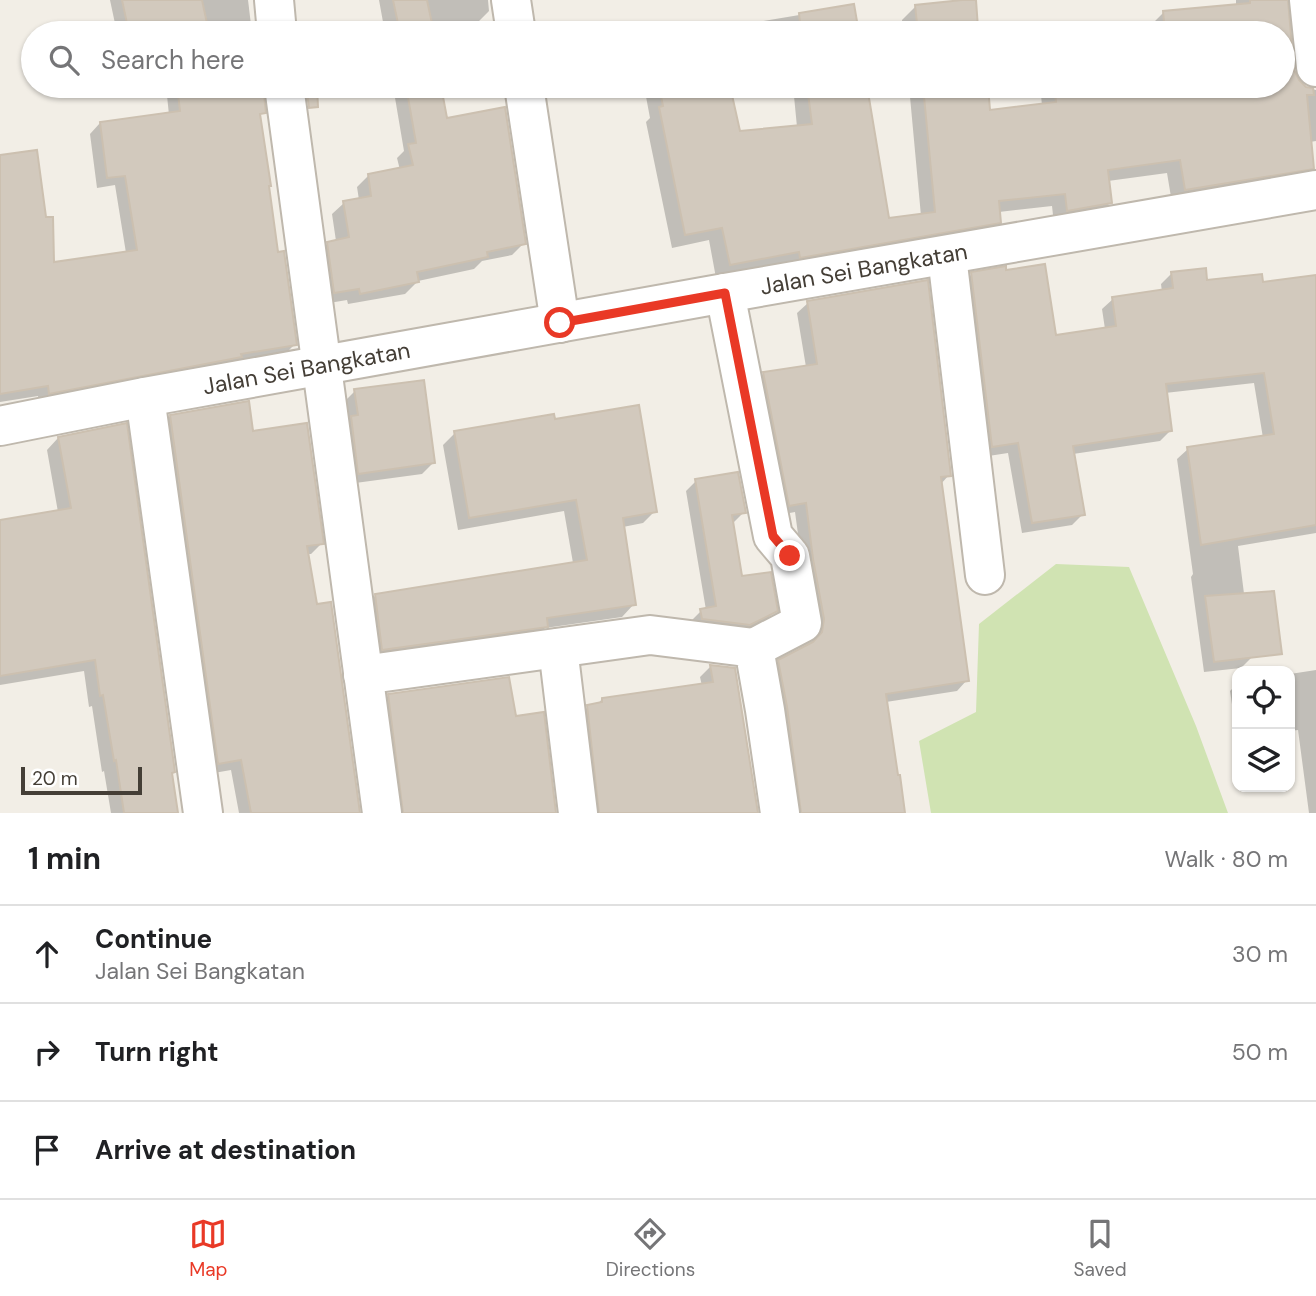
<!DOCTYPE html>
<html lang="en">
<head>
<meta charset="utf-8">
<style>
	:root { --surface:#fff; --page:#f6f6f6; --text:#202124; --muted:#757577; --line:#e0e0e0; --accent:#e93926 }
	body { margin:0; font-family:"DM Sans",sans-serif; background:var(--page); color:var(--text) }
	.controls { position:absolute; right:21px; bottom:21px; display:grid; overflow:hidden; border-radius:14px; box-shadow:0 2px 5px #0004 }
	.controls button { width:63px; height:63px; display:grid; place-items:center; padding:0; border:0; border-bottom:2px solid var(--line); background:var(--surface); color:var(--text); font:35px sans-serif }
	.scale { position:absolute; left:21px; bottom:18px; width:121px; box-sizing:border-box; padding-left:7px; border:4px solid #443e36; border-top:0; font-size:19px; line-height:24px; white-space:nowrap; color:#443e36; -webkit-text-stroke:5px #fff; paint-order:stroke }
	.stop { position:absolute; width:21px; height:21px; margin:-16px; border:5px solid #e93926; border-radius:50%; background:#fff }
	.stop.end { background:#e93926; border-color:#fff; box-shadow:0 2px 7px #0008 }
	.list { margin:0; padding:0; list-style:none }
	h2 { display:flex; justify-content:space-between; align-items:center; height:91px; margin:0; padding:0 28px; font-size:30px }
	h2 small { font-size:23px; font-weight:400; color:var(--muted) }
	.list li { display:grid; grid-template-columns:46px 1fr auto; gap:21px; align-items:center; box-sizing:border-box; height:98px; padding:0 28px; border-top:2px solid var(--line) }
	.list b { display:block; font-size:26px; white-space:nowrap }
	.list p { margin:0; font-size:23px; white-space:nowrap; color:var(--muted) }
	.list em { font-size:23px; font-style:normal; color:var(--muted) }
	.icon { flex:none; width:38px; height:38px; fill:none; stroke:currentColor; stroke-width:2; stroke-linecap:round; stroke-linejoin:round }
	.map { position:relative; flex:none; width:1316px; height:813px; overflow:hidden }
	.search { position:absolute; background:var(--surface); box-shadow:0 2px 5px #0004; left:21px; right:21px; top:21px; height:77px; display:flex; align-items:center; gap:18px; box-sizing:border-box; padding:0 24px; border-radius:38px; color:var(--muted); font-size:26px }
	.sheet { height:385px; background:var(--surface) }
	nav { display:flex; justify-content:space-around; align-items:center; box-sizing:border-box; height:98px; border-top:2px solid var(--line); background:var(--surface); font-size:19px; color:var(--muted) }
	nav a { display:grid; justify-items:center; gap:4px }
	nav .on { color:var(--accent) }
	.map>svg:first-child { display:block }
</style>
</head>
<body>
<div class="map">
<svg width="1316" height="813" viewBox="0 0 1316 813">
	<rect width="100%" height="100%" fill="#f2eee6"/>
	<polygon fill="#d0e3b2" points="1056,564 1129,567 1196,726 1228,813 931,813 919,741 976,712 979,624"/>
	<g fill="#0003">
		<polygon points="110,0 248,0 252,33 117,33"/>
		<polygon points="379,0 488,0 489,11 477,23 432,32 432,33 385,33"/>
		<polygon points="1236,0 1286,0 1293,70 1296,80 1306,88 1316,90 1316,141 1310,142 1312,168 1299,181 1172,203 1167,173 1108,181 1110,203 1096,216 1054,224 1052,206 999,212 999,222 986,236 716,278 709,240 672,248 646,122 650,118 644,86 729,86 738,133 797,127 793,86 866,86 888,220 921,216 909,86 986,86 989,111 1042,106 1041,95 1050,86 1283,86 1283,33 1151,33 1150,26 1163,13 1236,6"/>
		<polygon points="974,1 977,33 903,33 902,20 916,6"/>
		<polygon points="853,6 857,33 721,33 727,27"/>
		<polygon points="166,86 257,86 260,113 258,115 276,254 295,344 285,354 39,403 38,396 0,402 0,157 53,264 126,253 115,185 97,188 90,134 100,123 169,115"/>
		<polygon points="393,86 439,86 446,120 524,243 512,255 482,261 474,269 418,281 405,294 348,304 347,300 323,304 316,255 328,243 336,241 332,214 344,203 359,200 357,187 368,176 400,170 397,158 404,151"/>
		<polygon points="1172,273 1206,282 1261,283 1316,277 1316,533 1238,546 1252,657 1241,668 1204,672 1191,577 1193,574 1177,459 1188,449 1263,438 1254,383 1165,393 1171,430 1160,441 1073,454 1083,514 1072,525 1022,533 1008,453 982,457 961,285 972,274 1055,337 1105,329 1102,309 1113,299 1162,292 1161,284"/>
		<polygon points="808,303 949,475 940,485 967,680 957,691 886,702 904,813 790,813 768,672 779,661 812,644 814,631 803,571 795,512 779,515 753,384 764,373 806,367 797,313"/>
		<polygon points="355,391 433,463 422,474 348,484 344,402"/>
		<polygon points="170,416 252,433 322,543 311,554 307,554 358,813 239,813 231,770 208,774 160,427"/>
		<polygon points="553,421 655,511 643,523 623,527 634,604 622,617 545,628 534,639 370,662 363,608 375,596 573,563 564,511 458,530 443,445 455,433"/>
		<polygon points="58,438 170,775 176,813 111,813 104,771 102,772 92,706 89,707 84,671 0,685 0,522 58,512 47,450"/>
		<polygon points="696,481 744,512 734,522 731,523 741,578 776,610 765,621 738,635 691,621 701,611 706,610 686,491"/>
		<polygon points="711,666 756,813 589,813 577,717 588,707 597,705 602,699 702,686 700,677"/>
		<polygon points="1316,670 1316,813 1309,813 1298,730 1290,731 1290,674"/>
		<polygon points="1237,684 1237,738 1230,691"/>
		<polygon points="389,695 514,718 554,813 392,813 378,706"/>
	</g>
	<g fill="#d2c9bd" stroke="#ccc0b0" stroke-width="2">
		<polygon points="122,0 202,0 208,28 180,33 129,33"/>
		<polygon points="393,0 427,0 434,33 400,33"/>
		<polygon points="962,0 976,0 978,28 918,33 915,5"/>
		<polygon points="1250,0 1288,0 1294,70 1299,80 1306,87 1313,88 1314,95 1307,95 1314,169 1185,190 1180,160 1108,170 1112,203 1067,211 1065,194 999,201 1001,223 800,258 799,252 730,265 722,228 685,235 659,107 663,106 659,86 730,86 740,131 812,124 807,86 867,86 889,218 935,212 923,86 988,86 990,110 1056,102 1054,86 1283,86 1283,33 1165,33 1163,11 1250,3"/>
		<polygon points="854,4 859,33 801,33 799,13"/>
		<polygon points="177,86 263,86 266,113 260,114 271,186 269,186 278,252 284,251 297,345 241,354 242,357 49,394 48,386 0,394 0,155 37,150 46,217 53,217 54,262 137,250 125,176 107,178 100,122 180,111"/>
		<polygon points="306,86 317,86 318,107 309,108"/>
		<polygon points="406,86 441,86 447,118 505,107 526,244 487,252 488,257 417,272 419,282 360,294 359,289 334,293 327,242 349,237 343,201 371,196 368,174 413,165 408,144 416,143"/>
		<polygon points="1045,264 1056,335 1116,326 1112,297 1173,288 1171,272 1206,268 1207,280 1262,274 1263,282 1316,275 1316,525 1201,545 1187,447 1274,434 1264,373 1166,384 1172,431 1073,446 1085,515 1032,523 1018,443 992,447 971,272 1006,266 1006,270"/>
		<polygon points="928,280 951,476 941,477 969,681 886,694 898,775 900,775 905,813 801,813 787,707 778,660 813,642 822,632 824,619 813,559 806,503 789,506 763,372 817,364 807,301"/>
		<polygon points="424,380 435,463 358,474 351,416 358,415 354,389"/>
		<polygon points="249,401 253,431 307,423 324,544 307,546 317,604 331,602 360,813 251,813 241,760 218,764 170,415"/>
		<polygon points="639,405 657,512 623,518 636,605 547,618 548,627 382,650 375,594 587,560 576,500 469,518 454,431 554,414 555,419"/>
		<polygon points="127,423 175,772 172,773 178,813 124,813 116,760 114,761 103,695 100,696 95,660 0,676 0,520 71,508 58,437"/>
		<polygon points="738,472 746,513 732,515 742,576 771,572 778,611 750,625 702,619 700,609 716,606 695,479"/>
		<polygon points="1274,591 1282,654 1214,662 1205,596"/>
		<polygon points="710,665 735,668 758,813 599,813 587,705 602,702 602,698 713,682"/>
		<polygon points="509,677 516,716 544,712 556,813 403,813 388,694"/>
	</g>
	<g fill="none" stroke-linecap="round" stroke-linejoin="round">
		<g stroke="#bfb8ad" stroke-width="42">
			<g id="minor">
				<polyline points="274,0 277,33"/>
				<polyline points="511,0 516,33"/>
				<polyline points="1309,0 1316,67"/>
				<polyline points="284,86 382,813"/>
				<polyline points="524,86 560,323"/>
				<polyline points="947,256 985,575"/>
				<polyline points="725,293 773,536 790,556 802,623 754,648"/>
				<polyline points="145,397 203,813"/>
				<path id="s1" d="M0,426L145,397L725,293L1316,190"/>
				<polyline points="558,648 578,813"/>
				<polyline points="363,675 650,635 754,648 765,710 780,813"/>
			</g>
		</g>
		<use href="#minor" stroke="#fff" stroke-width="38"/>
	</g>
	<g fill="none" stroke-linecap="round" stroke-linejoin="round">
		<polyline stroke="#e93926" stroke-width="9" points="560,323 725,293 773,536 790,556"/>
	</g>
	<g text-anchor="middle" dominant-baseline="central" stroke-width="5" stroke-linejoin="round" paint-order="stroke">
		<g font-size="23" fill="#443e36" stroke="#fff">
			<text stroke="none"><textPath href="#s1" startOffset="878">Jalan Sei Bangkatan</textPath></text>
			<text stroke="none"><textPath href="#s1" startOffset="312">Jalan Sei Bangkatan</textPath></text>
		</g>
	</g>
</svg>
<div class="controls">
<button><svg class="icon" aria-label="locate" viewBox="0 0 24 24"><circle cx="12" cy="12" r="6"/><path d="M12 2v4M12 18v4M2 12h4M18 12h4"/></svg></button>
<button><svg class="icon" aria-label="layers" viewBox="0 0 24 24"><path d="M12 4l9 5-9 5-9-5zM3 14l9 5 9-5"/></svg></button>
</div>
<div class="scale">20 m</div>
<div class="stop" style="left:560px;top:323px"></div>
<div class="stop end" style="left:790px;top:556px"></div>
<div class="search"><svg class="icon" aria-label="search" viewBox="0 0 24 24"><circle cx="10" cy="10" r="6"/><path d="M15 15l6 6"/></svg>Search here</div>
</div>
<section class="sheet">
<h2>1 min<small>Walk · 80 m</small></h2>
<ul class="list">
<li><svg class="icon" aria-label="ahead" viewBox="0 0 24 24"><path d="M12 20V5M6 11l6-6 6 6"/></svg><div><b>Continue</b><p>Jalan Sei Bangkatan</p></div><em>30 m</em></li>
<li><svg class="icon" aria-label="right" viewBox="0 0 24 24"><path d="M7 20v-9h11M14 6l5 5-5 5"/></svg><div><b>Turn right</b></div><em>50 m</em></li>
<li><svg class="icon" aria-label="arrive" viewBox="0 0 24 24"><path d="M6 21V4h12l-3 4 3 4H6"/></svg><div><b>Arrive at destination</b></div></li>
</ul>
</section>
<nav>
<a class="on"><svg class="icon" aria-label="map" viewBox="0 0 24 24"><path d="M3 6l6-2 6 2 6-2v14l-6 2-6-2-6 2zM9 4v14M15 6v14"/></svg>Map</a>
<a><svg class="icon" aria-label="directions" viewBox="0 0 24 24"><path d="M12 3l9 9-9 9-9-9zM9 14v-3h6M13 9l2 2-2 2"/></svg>Directions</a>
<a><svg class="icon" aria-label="saved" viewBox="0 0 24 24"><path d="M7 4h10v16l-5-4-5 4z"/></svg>Saved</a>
</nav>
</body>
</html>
